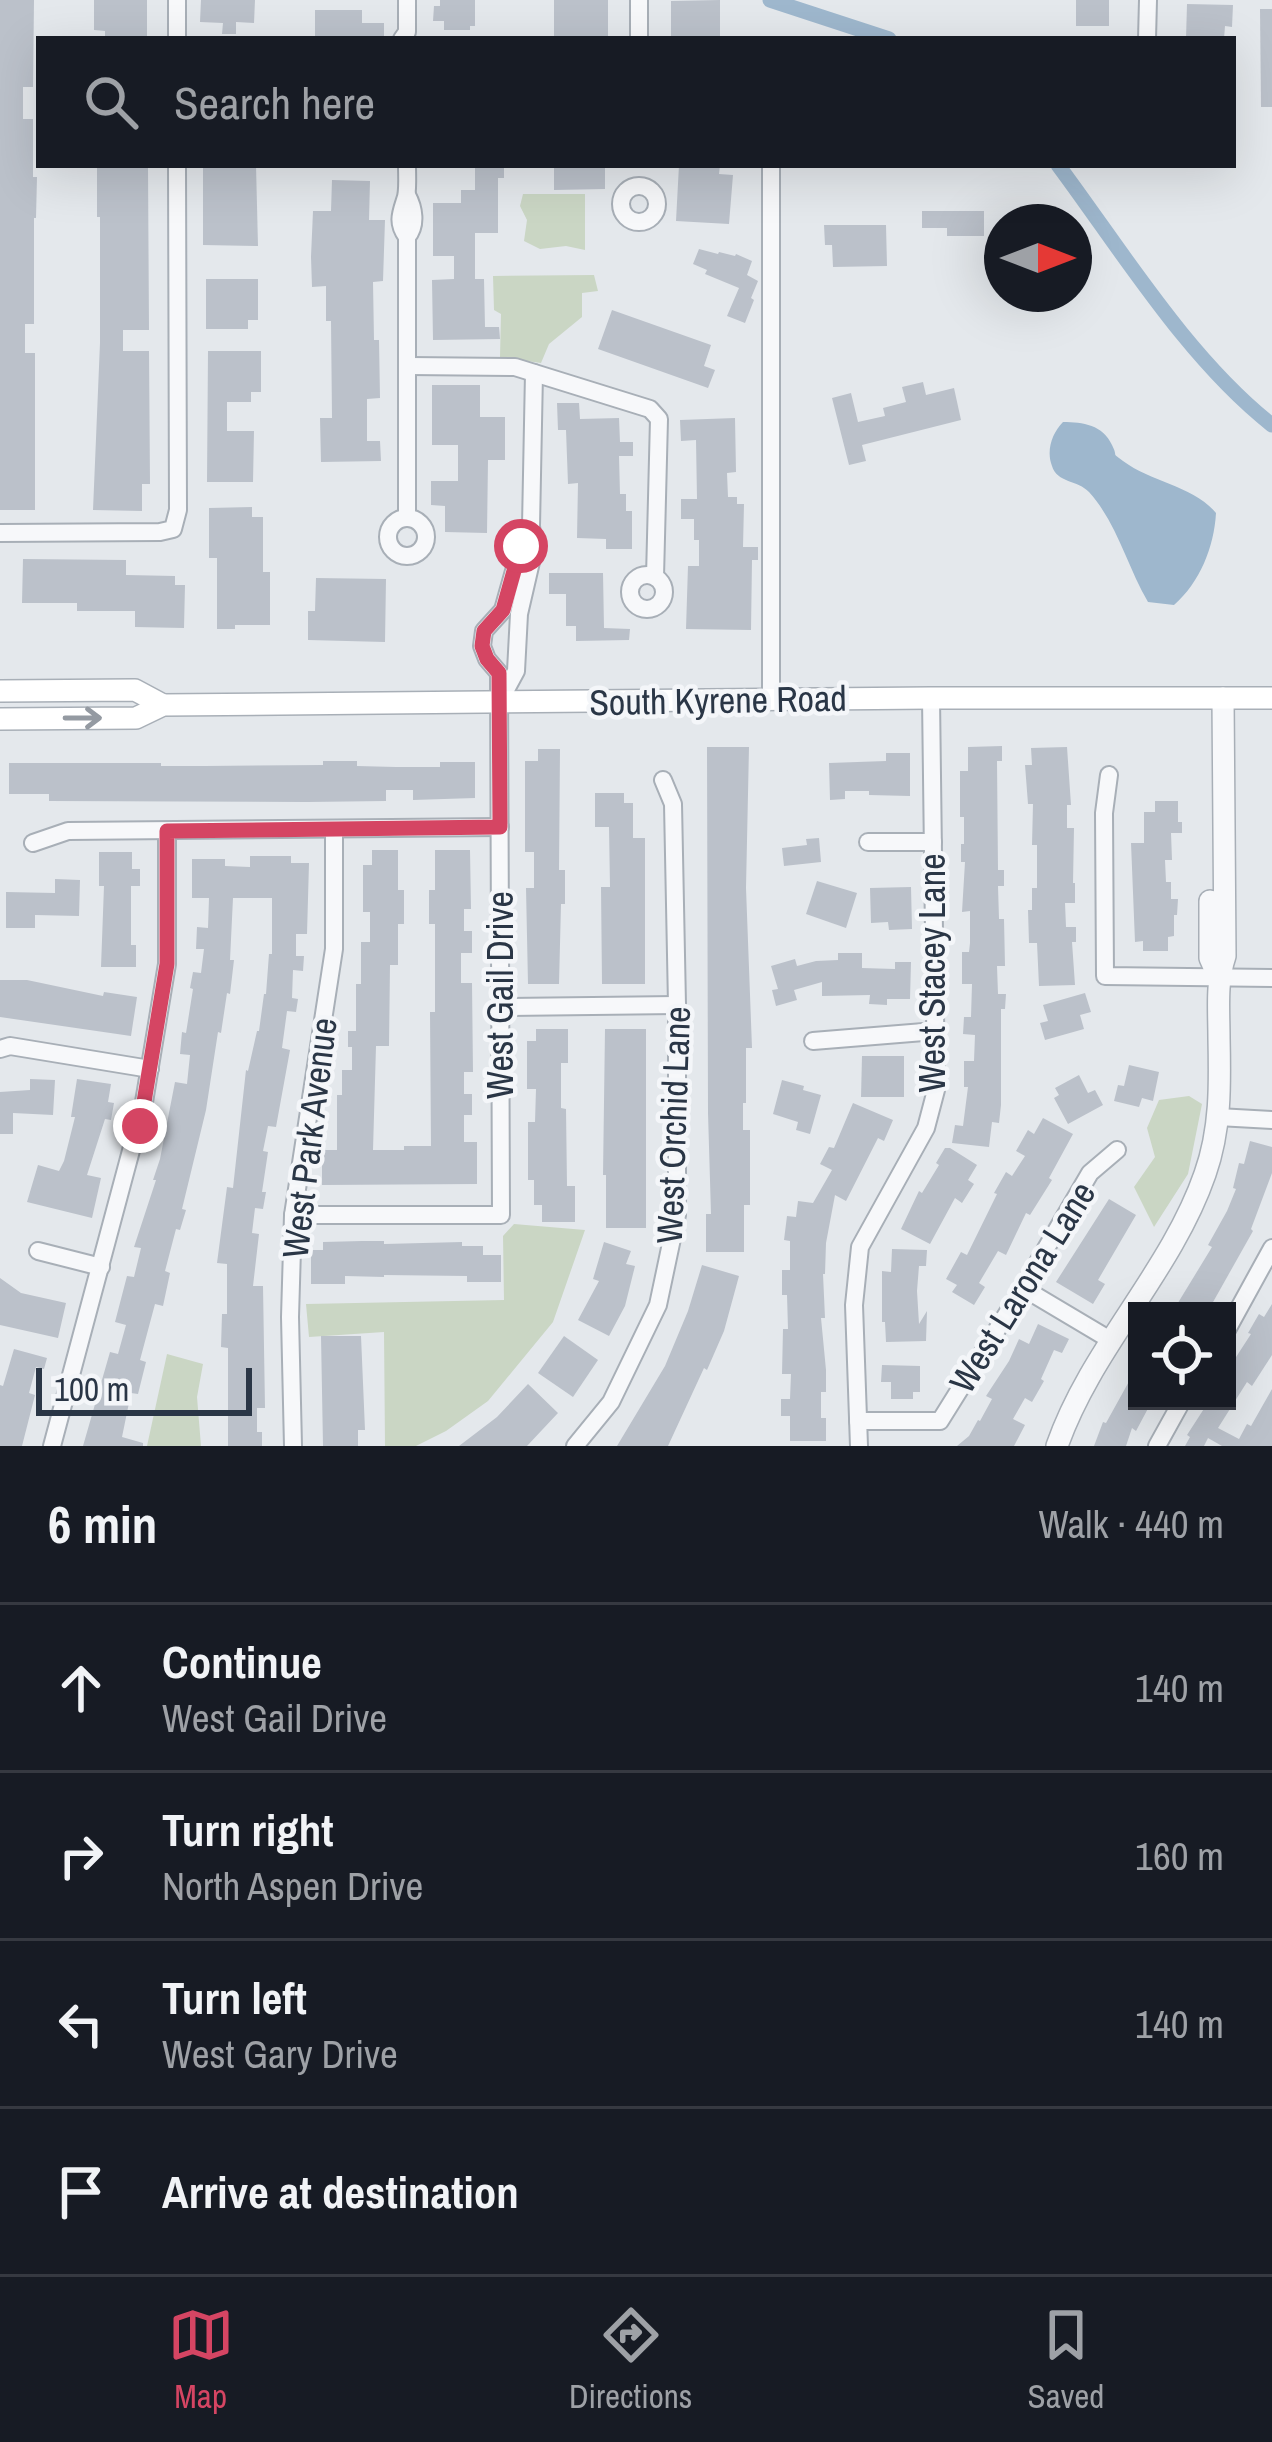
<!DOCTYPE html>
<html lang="en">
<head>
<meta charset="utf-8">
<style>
	:root { --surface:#171b24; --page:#242831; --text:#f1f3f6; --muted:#9ea1a6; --line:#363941; --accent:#d54563 }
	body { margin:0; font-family:"Archivo Narrow",sans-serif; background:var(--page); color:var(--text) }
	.controls { position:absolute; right:36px; bottom:36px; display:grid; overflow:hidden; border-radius:0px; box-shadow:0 12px 48px #0002 }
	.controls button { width:108px; height:108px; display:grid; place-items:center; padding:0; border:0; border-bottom:3px solid var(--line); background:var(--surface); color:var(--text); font:60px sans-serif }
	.compass { position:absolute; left:984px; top:204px; width:108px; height:108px; border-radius:50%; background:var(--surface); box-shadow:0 12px 48px #0002; rotate:90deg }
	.scale { position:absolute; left:36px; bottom:30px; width:216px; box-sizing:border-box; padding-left:12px; border:6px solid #2a3646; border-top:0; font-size:33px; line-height:42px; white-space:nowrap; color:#2a3646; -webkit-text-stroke:9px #f4f6f9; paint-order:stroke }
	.stop { position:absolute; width:36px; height:36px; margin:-27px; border:9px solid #d54563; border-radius:50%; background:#fff }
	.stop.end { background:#d54563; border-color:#fff; box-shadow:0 3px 12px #0008 }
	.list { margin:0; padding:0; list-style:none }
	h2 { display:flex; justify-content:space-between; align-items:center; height:156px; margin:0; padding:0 48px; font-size:51px }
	h2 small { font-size:39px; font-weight:400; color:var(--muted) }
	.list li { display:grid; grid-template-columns:78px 1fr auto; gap:36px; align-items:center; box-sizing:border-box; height:168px; padding:0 48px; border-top:3px solid var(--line) }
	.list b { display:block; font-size:45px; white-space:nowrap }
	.list p { margin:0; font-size:39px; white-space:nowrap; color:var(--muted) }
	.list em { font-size:39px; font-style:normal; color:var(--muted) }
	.icon { flex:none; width:66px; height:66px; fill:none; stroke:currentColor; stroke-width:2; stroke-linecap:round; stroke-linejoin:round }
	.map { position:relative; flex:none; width:1272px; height:1446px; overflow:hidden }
	.search { position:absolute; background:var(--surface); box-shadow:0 12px 48px #0002; left:36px; right:36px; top:36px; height:132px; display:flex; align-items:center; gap:30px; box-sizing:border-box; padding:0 42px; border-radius:0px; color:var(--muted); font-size:45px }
	.sheet { height:828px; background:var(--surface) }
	nav { display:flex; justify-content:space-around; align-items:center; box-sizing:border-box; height:168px; border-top:3px solid var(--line); background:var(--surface); font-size:33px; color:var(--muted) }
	nav a { display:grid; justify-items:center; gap:6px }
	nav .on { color:var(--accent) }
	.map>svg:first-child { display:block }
</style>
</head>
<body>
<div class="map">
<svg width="1272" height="1446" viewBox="0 0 1272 1446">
	<rect width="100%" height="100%" fill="#e4e8ec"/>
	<g fill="#cad6c4">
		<polygon points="523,194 585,194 585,250 566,246 540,249 524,241 527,220 520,206"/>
		<polygon points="594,275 598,291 582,293 582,317 549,344 541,363 500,357 501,314 494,310 493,276"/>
		<polygon points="1189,1096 1202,1104 1188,1174 1154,1227 1134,1187 1155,1157 1147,1128 1159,1100"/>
		<polygon points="514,1224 585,1230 553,1322 488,1401 446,1431 416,1446 385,1446 384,1332 309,1337 306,1304 504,1300 503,1236"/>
		<polygon points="167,1354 203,1364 197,1397 201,1446 147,1446"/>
	</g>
	<path fill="#9eb7cd" d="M1063,422C1083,422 1103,425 1112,445C1119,459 1110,451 1123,461C1151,482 1194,486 1216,513C1214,547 1200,582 1174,605L1148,602C1127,566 1117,523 1089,492C1078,480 1057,483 1052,466C1046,451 1052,433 1063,422Z"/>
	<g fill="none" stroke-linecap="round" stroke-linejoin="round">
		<g stroke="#9eb7cd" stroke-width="15">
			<polyline points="770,0 889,39"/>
			<path d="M1058,165C1122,251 1188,359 1272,425"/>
		</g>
	</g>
	<g fill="#bbc1ca">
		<polygon points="0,0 34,0 33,87 23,87 23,119 33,119 33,177 37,177 36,218 34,218 34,324 25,324 25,353 35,353 35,510 0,510"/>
		<polygon points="94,0 147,0 147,39 105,39 105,31 94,30"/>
		<polygon points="201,0 255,0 254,23 236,22 236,34 222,34 223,23 200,22"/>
		<polygon points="440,0 475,0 475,26 470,26 470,30 444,30 444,21 433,21 434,6 440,6"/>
		<rect x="554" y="0" width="54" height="39"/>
		<polygon points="720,0 720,39 671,39 671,1"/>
		<rect x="1076" y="0" width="33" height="26"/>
		<polygon points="1187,4 1233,5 1232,27 1225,26 1224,39 1186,39"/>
		<polygon points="1260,9 1272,9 1272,107 1261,107"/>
		<polygon points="315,10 362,10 362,23 384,23 384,39 315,39"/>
		<polygon points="203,165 256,165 258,246 203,245"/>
		<polygon points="475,165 504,165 504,178 498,178 498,233 475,233 475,279 484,279 485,327 499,327 500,339 433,340 432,280 454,279 454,256 433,256 433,203 461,203 461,190 475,190"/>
		<polygon points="554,165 605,165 605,189 554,190"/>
		<polygon points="679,165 720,165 719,174 733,175 729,224 676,221"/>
		<polygon points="97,167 148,167 149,330 123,330 123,351 149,351 150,484 142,484 142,511 93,510 100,343 100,217 97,217"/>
		<polygon points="332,180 370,181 369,220 385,220 383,281 373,282 374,340 379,340 380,398 367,399 367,441 380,441 381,461 321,462 320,418 332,418 331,321 326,321 326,286 312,287 311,257 313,211 331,211"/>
		<polygon points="922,211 984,211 984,236 947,236 947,228 922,228"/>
		<polygon points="824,225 886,225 887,266 833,267 832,245 825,245"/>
		<polygon points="699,249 718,254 719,252 735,256 736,254 752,261 747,275 758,281 751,298 754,300 745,323 727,316 739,288 705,274 707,270 693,264"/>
		<polygon points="206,279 258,279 258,320 248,320 248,329 206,329"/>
		<polygon points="612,310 711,345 704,366 715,370 708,388 598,349"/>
		<polygon points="208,351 261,351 261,392 251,392 251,402 227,402 227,431 254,431 253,482 207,482"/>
		<polygon points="923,382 926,395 954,388 961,420 862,445 866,461 849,465 832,398 851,393 858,422 885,416 883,408 906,402 902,387"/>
		<polygon points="432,385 480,385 480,417 505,417 505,460 488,460 487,533 445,532 445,506 431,505 431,481 458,481 458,445 432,445"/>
		<polygon points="557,403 579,403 580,419 619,418 620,442 633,442 633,456 619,456 620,494 626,494 626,511 632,511 632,549 606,549 606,539 577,538 578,483 568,484 566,430 558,430"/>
		<polygon points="735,418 736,472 727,473 728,497 737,497 737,504 744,504 743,547 758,547 758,560 752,560 751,630 686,629 688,566 699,566 699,540 694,540 694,519 681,519 681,499 697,499 696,440 681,441 680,420"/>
		<polygon points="252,507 252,517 263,517 263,572 270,572 270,625 235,625 235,629 217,629 217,558 209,558 209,508"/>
		<polygon points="23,559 126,560 126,575 175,576 175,585 185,585 184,628 135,627 135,611 77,611 77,603 22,603"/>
		<polygon points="549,573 603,573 604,628 630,629 629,640 576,641 576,626 566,626 566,594 549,594"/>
		<polygon points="316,578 386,579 385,642 308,640 308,611 315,611"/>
		<polygon points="1002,746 1002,761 997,761 998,870 1004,870 1004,886 998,886 999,919 1004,919 1005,966 997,966 998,994 1006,994 1005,1009 1001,1009 1001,1105 999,1123 992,1122 989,1147 952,1143 955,1125 963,1126 968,1087 964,1087 964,1061 974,1061 975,1035 963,1034 964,1017 971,1017 972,984 962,984 962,952 969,952 970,943 970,911 962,912 965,862 961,862 961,844 964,844 964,817 960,817 960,771 968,771 968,747"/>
		<polygon points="707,747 749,747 746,888 752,1048 746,1048 746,1103 743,1103 743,1130 750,1130 750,1205 744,1205 744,1252 706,1252 706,1214 711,1214 708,1113"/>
		<polygon points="1067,747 1071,805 1067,805 1067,828 1074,828 1073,883 1075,883 1075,903 1065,903 1066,927 1076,927 1076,942 1072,942 1075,985 1039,986 1037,943 1029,943 1028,910 1032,910 1032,888 1037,888 1037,845 1032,845 1033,804 1028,804 1025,765 1032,765 1031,748"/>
		<polygon points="538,749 560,749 559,870 565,870 565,904 561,904 559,984 528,984 526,888 534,888 534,852 525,852 525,761 538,761"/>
		<polygon points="886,753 910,753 910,796 869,795 869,791 845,791 845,799 830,800 829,763 886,761"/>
		<polygon points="323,761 357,761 357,766 396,767 440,767 440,762 475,762 475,798 413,800 413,790 386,790 386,801 307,802 49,801 49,794 9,794 9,763 161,763 161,766 205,766 323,765"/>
		<polygon points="595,793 624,793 624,803 633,803 633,838 645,838 645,984 602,984 601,887 610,887 609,827 595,827"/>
		<polygon points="1155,801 1178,801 1178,822 1182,822 1182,833 1171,833 1172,860 1165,860 1166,882 1171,882 1171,899 1178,899 1177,915 1174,915 1174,936 1168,937 1168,951 1143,951 1143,941 1135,942 1131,843 1144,843 1144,812 1155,812"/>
		<polygon points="819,838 821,862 784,866 782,848 807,845 806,839"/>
		<polygon points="372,850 398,850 398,890 404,890 404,924 398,924 398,965 390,965 389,1046 376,1046 373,1150 404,1150 404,1146 431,1146 430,1012 435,1012 435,924 429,924 429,890 435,890 435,850 470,850 471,909 464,909 464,931 472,931 472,953 461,953 461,983 472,983 473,1072 464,1072 464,1094 472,1094 472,1115 464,1115 464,1142 477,1142 477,1184 322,1185 322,1150 337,1150 337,1095 342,1095 342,1070 352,1070 352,1047 348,1047 348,1031 356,1031 356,984 361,984 361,942 370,942 370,912 363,912 363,865 372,865"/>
		<polygon points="99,852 132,852 132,869 140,869 140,886 131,886 131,945 136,945 136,967 101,967 104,886 99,886"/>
		<polygon points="250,856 291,856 291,863 309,863 307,934 296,934 296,956 304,956 303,971 293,970 292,998 298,999 296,1012 287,1011 282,1048 290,1050 276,1127 268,1126 263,1151 268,1152 262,1192 266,1192 263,1209 255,1208 252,1233 259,1234 253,1286 263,1286 265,1408 257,1408 257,1432 262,1432 262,1446 228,1446 228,1348 221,1347 222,1314 227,1314 227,1264 217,1263 227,1187 233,1188 246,1070 248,1071 257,1031 259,1031 264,994 266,994 269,954 272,954 272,898 233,898 230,960 234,960 230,994 227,993 221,1033 218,1032 206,1110 182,1209 186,1210 180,1230 176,1229 165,1271 170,1273 163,1306 155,1304 140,1360 146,1362 138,1394 131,1393 122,1437 143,1443 143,1446 83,1446 110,1352 118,1354 126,1325 115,1322 127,1276 134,1277 141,1248 134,1247 156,1180 153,1180 160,1159 175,1082 187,1084 190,1055 180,1054 182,1032 186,1033 193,989 190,988 193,972 201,973 204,949 196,949 197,927 208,928 209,898 192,898 192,859 225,859 225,866 250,867"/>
		<polygon points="55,879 80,880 79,916 35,915 35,928 6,928 6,892 55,893"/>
		<polygon points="817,881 857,893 846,928 806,914"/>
		<polygon points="911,887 912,929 889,930 888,922 871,923 870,888"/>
		<polygon points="838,953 862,953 862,968 895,969 895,962 911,962 910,999 887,999 887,1005 869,1004 870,995 822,996 822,982 794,990 797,1000 776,1006 772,990 778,989 771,966 795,959 797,966 816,961 838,960"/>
		<polygon points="0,980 27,980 103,996 104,992 137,997 131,1036 0,1017"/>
		<polygon points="1085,993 1091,1012 1080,1015 1084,1029 1045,1040 1040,1023 1048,1021 1043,1005"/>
		<polygon points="536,1029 568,1029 568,1063 561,1063 561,1108 566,1109 567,1186 575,1186 575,1222 542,1222 542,1205 534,1205 534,1180 528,1180 528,1122 535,1122 536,1089 527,1089 527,1041 536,1041"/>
		<polygon points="605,1029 646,1029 646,1228 606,1228 606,1175 603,1175"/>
		<polygon points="862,1056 904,1056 904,1097 861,1097"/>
		<polygon points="1129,1065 1159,1072 1153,1101 1142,1098 1139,1107 1114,1101 1118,1085 1124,1086"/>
		<polygon points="1079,1075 1088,1093 1095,1090 1103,1105 1068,1124 1054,1098 1059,1095 1055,1088"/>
		<polygon points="30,1079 55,1080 53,1115 13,1113 13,1134 0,1134 0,1092 30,1090"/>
		<polygon points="77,1079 111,1084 108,1102 114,1103 111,1120 105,1119 87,1175 101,1178 92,1218 27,1202 38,1165 59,1171 64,1161 75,1117 71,1117"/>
		<polygon points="782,1080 804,1086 803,1090 821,1095 810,1134 796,1130 798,1122 773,1114"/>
		<polygon points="853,1103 893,1120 884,1141 878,1138 846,1201 835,1195 826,1243 825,1274 823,1274 825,1318 821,1318 826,1370 826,1392 821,1392 821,1418 826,1418 826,1441 790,1441 790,1416 781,1416 781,1399 790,1399 791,1374 782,1374 783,1329 788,1329 787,1295 782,1295 782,1270 790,1270 790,1241 784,1240 787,1216 796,1217 798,1201 813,1203 832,1170 820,1164 829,1147 834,1148"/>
		<polygon points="1043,1118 1073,1134 1049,1178 1052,1180 1030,1215 1026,1213 1006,1255 998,1251 979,1283 985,1287 974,1305 952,1292 957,1285 946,1279 961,1252 967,1255 997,1194 994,1193 1006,1172 1012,1176 1025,1156 1016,1151 1028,1130 1034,1134"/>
		<polygon points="1250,1141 1272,1147 1272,1173 1251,1229 1253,1231 1208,1311 1173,1311 1212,1247 1208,1245 1227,1211 1236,1189 1233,1188 1239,1163 1244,1164"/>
		<polygon points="945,1148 950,1148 977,1165 968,1180 974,1184 962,1203 955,1198 930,1244 901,1229 919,1191 922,1193 939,1165 936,1163"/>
		<polygon points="1109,1199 1136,1215 1098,1280 1105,1284 1093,1304 1056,1282"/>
		<polygon points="362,1241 384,1241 384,1244 462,1242 462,1246 483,1246 483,1255 501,1255 501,1282 467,1282 467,1276 384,1275 384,1277 345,1276 345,1284 311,1284 311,1250 323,1250 323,1242"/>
		<polygon points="604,1242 631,1251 626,1264 635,1266 625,1306 609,1336 578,1320 599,1281 593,1279"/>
		<polygon points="892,1249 927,1250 926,1266 919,1266 917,1291 919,1324 927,1311 926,1341 886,1342 885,1322 882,1322 882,1271 891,1272"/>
		<polygon points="702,1265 739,1276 724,1331 707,1370 704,1368 668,1446 617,1446 665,1366 688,1311"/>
		<polygon points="0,1278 21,1293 66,1303 58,1338 0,1325"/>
		<polygon points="1272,1304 1272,1355 1252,1386 1247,1382 1218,1428 1239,1439 1247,1424 1251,1426 1272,1389 1272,1446 1222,1446 1208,1438 1204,1446 1185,1446 1190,1437 1187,1435 1209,1401 1227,1401 1227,1371 1251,1334 1248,1333 1259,1314 1264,1317"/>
		<polygon points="1038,1324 1069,1339 1062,1353 1054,1350 1041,1379 1044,1381 1032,1402 1025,1398 1013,1419 1025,1425 1014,1446 957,1446 969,1436 978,1420 980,1421 992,1399 986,1396 1009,1361 1019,1339 1029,1344"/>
		<polygon points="321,1336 361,1336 365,1430 358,1430 358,1446 323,1446"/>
		<polygon points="564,1336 598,1360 573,1397 538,1373"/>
		<polygon points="14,1349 47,1358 44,1369 36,1367 29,1393 35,1395 22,1446 0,1446 0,1385 3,1386"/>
		<polygon points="882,1365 920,1366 920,1392 913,1392 913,1399 891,1399 891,1382 881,1382"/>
		<polygon points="1137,1367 1137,1401 1152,1401 1136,1431 1132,1428 1126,1446 1094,1446 1103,1422 1106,1423"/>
		<polygon points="528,1384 558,1413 527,1446 459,1446 497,1417"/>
	</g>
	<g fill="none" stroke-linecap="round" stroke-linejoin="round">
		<g stroke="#a8afb7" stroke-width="20">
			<g id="minor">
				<polyline points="177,0 177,39"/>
				<polyline points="639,0 639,39"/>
				<polyline points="402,39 407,32 407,0"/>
				<polyline points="1147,39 1148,0"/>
				<path d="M407,165C407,175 408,188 406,197C401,213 396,222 407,237"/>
				<polyline points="771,165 771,700"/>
				<circle cx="639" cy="204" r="18"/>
				<path d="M407,195C414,208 417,225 407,237V517"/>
				<polyline points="409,366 515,367 650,409 659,419 655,577"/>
				<circle cx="407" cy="537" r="19"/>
				<polyline points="0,533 160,532 173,529 178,510 177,165"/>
				<circle cx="647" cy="592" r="17"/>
				<polyline points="502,697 516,671 519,614 534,549 531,526 534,373"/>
				<polyline points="1109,775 1104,813 1105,976 1272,978"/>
				<polyline points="868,842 933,842"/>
				<polyline points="33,843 68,831 500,827"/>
				<polyline points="500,1007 677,1005"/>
				<polyline points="813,1041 936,1031"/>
				<polyline points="0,1049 10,1046 150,1069"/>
				<polyline points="1218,1117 1272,1120"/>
				<polyline points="293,1215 501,1215 499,673 487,659 482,646 484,631 503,610 521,546 531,526"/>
				<polyline points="38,1251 101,1267"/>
				<polyline points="1023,1288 1112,1341"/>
				<polyline points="1227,1330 1272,1248"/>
				<polyline points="858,1421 940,1421 1023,1288 1090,1173 1117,1150"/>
				<polyline points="52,1446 144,1102 167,964 167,831"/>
				<polyline points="293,1446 290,1317 293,1215 334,949 334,831"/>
				<polyline points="575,1446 611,1402 658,1305 677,1215 677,1005 673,804 663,780"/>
				<polyline points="859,1446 854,1305 860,1247 926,1128 936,1090 931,698"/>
				<polyline points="1157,1446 1182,1401"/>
			</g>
		</g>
		<g stroke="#a8afb7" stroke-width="24">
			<g id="tertiary">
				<polyline points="1210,901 1210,958 1218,976"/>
				<path d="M1057,1446C1091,1348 1171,1272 1205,1174C1221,1129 1220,1084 1219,1038C1219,1010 1216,983 1225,956L1223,698"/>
			</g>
		</g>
		<g stroke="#a8afb7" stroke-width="24">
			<g id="secondary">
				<polyline points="0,691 135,690 163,705"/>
				<polyline points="0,719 136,718 163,705 931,698 1272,698"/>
			</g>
		</g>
		<use href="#minor" stroke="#f7f8fa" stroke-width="16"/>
		<use href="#tertiary" stroke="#f7f8fa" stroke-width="21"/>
		<use href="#secondary" stroke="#fff" stroke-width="21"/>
	</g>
	<defs><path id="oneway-shaft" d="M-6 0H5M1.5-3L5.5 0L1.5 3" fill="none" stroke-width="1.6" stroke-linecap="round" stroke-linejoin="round" transform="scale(3)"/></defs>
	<use stroke="#949aa2" href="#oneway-shaft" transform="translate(83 718)"/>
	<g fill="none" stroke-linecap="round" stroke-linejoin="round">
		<polyline stroke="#d54563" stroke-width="15" points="140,1126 167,964 167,831 500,827 499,673 487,659 482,646 484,631 503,610 521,546"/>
	</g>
	<g text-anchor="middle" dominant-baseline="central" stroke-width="9" stroke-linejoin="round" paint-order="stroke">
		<g font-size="36" fill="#2a3646" stroke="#f4f6f9">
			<text transform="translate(718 700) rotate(-1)">South Kyrene Road</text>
			<text transform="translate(932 973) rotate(-90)">West Stacey Lane</text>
			<text transform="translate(500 995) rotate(-90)">West Gail Drive</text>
			<text transform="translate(673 1125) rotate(-88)">West Orchid Lane</text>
			<text transform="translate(309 1138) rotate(-83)">West Park Avenue</text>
			<text transform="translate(1022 1287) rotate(-58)">West Larona Lane</text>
		</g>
	</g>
</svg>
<div class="controls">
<button><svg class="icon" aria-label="locate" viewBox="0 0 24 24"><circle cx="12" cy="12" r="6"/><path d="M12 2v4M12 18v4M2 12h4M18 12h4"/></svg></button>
</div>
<svg class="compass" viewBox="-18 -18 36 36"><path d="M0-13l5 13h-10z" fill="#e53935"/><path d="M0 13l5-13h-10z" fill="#9ea1a6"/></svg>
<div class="scale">100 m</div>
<div class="stop" style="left:521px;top:546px"></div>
<div class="stop end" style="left:140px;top:1126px"></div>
<div class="search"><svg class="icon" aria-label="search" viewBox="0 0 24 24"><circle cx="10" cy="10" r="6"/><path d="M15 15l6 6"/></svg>Search here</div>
</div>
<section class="sheet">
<h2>6 min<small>Walk · 440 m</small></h2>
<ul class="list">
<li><svg class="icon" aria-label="ahead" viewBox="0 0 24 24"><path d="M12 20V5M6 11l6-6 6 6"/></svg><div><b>Continue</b><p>West Gail Drive</p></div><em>140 m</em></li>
<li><svg class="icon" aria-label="right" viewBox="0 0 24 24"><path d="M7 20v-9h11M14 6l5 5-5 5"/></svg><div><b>Turn right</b><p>North Aspen Drive</p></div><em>160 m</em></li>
<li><svg class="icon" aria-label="left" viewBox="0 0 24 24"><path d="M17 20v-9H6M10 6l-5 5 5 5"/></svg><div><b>Turn left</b><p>West Gary Drive</p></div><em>140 m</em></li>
<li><svg class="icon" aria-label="arrive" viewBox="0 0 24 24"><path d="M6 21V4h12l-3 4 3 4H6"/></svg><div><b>Arrive at destination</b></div></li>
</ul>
</section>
<nav>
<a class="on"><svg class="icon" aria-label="map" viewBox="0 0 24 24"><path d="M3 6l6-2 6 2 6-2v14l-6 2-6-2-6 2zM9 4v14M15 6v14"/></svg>Map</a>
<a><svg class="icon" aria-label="directions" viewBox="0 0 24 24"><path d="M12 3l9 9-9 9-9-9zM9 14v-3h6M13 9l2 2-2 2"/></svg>Directions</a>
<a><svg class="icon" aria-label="saved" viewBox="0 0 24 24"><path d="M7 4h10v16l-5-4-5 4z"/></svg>Saved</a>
</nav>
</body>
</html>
